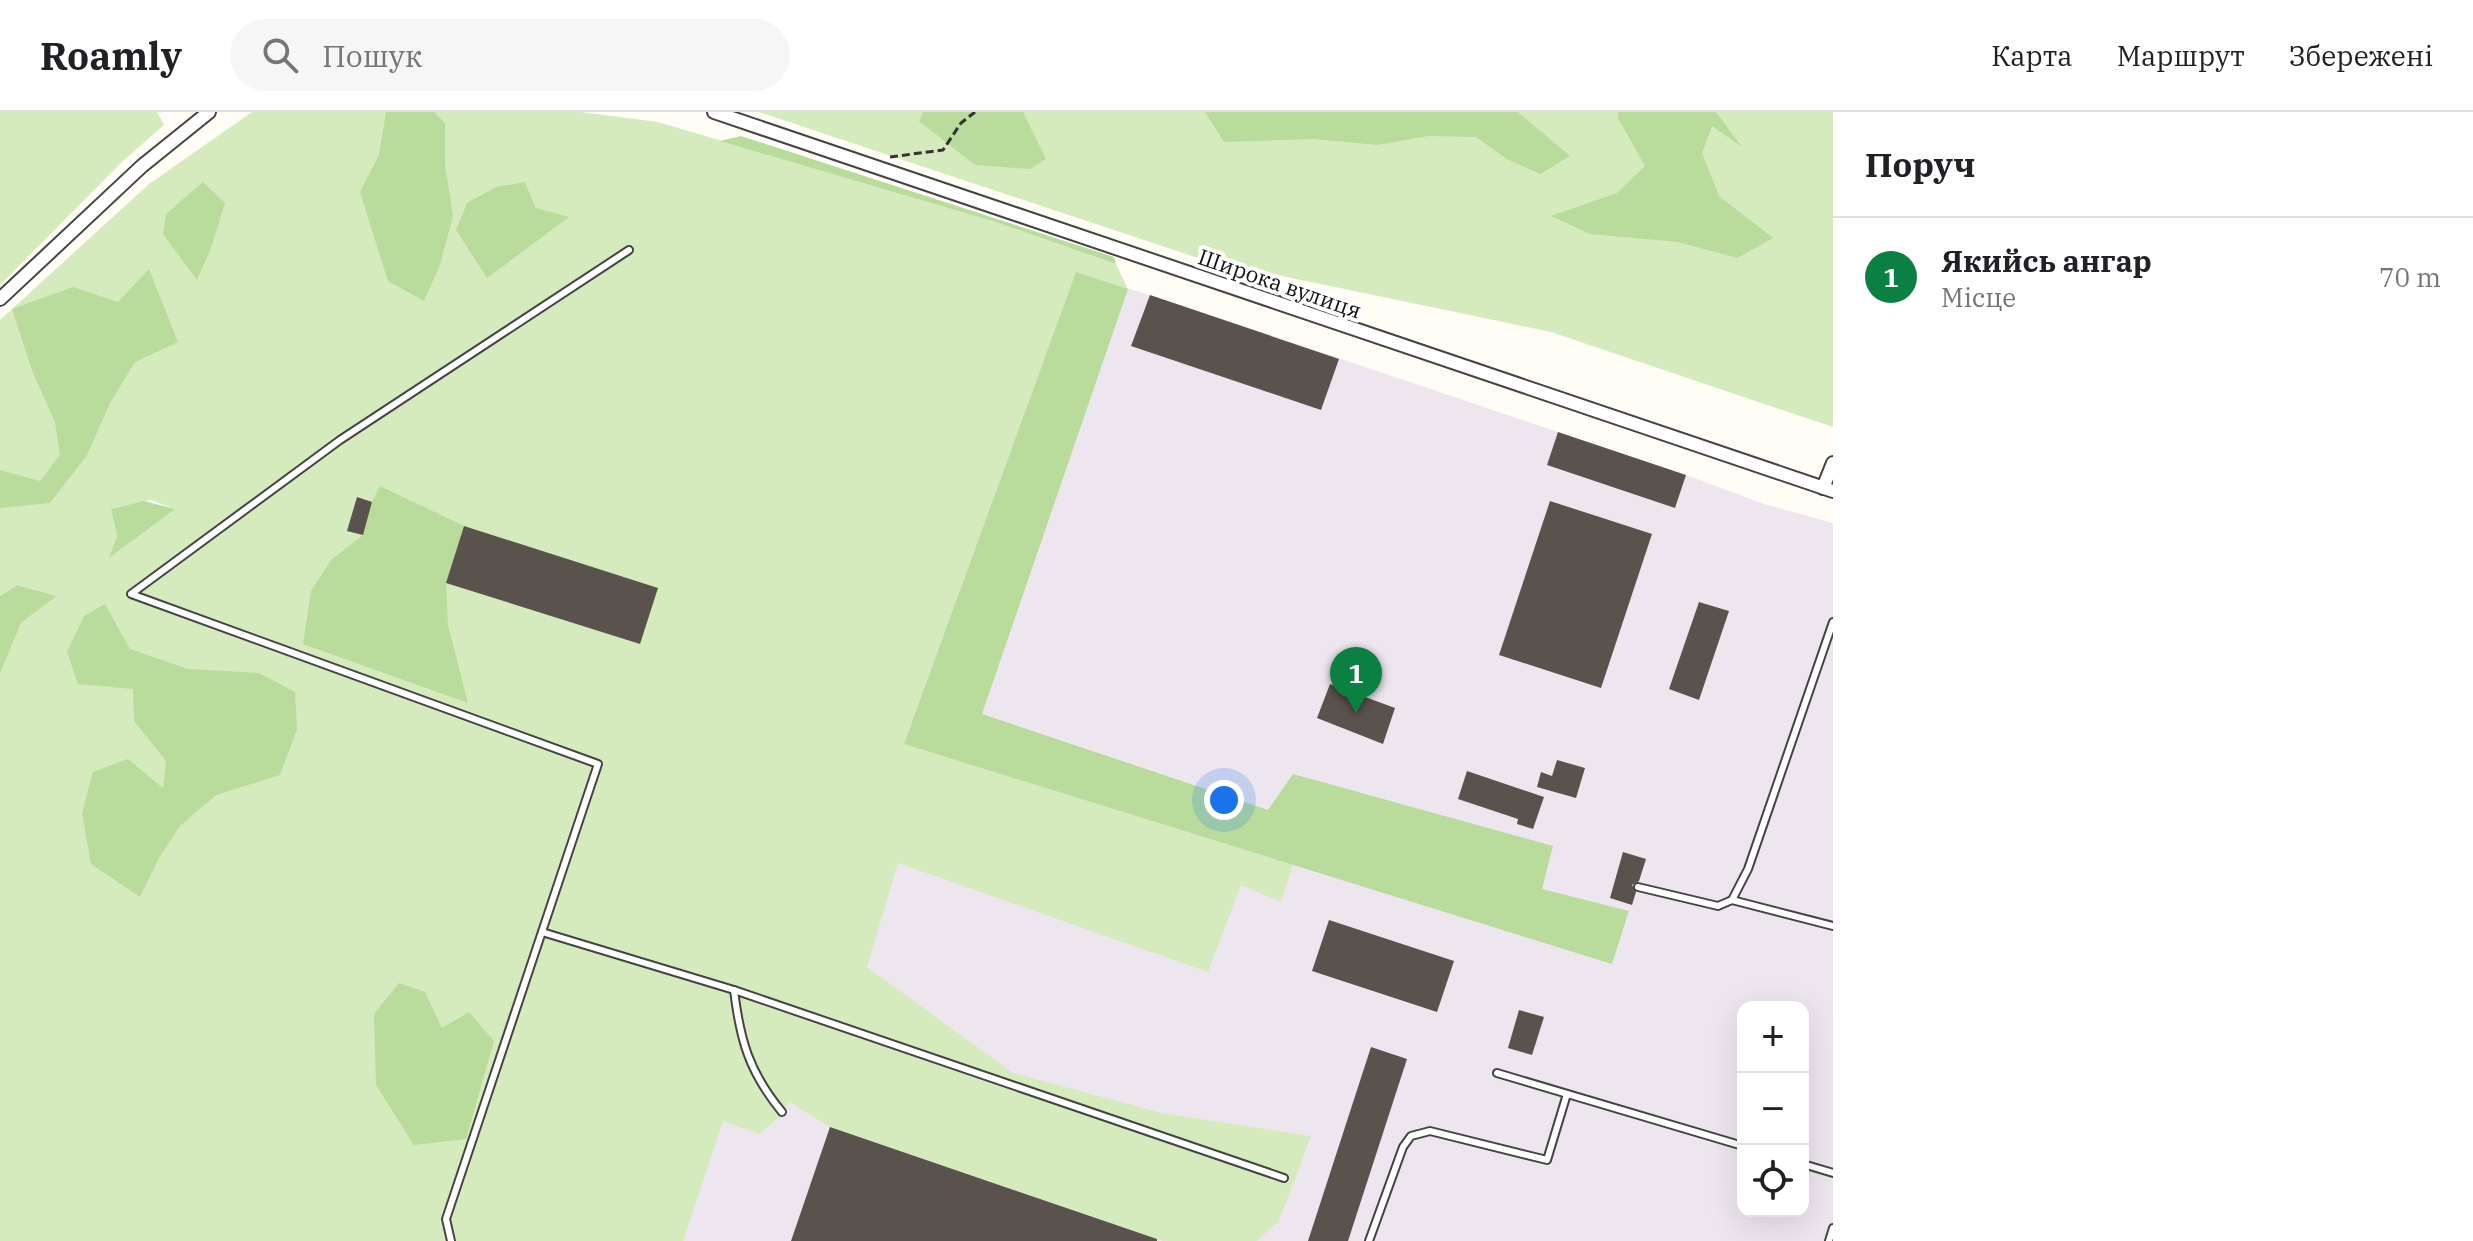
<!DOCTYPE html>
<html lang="uk">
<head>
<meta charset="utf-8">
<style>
	:root { --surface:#fff; --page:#f6f6f6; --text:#202124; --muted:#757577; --line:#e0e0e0; --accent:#0b8043 }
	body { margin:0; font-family:"IBM Plex Serif",serif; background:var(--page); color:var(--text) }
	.controls { position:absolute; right:24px; bottom:24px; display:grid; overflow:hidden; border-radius:16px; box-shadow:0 8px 32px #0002 }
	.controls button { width:72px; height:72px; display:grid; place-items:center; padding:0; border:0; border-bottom:2px solid var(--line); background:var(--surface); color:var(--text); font:40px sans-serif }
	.you { position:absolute; left:1224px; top:688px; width:28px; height:28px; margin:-20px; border:6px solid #fff; border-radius:50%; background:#1a73e8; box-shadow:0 0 0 12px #1a73e833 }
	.badge { display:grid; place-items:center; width:52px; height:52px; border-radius:50%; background:var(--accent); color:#fff; font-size:26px; font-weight:700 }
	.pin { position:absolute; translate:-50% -66px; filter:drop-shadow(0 2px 4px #0008) }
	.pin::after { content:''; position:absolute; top:42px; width:28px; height:24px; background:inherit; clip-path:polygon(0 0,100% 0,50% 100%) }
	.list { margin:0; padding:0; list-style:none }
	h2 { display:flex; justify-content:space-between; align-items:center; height:104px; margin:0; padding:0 32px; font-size:34px }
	h2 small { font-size:26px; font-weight:400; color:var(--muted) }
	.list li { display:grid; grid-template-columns:52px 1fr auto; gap:24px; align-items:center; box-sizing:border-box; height:120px; padding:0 32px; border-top:2px solid var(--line) }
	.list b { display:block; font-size:30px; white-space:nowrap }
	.list p { margin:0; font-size:26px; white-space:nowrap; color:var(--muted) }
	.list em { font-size:26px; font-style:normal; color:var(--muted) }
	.icon { flex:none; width:44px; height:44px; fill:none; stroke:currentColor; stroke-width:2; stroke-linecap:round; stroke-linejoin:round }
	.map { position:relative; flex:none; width:1833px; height:1129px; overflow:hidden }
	header { display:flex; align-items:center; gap:48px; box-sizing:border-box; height:112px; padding:0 40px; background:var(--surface); border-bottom:2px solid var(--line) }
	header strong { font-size:38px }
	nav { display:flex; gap:44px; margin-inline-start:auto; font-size:28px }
	.search { width:560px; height:72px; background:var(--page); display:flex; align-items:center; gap:20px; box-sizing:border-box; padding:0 28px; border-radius:44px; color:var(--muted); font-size:30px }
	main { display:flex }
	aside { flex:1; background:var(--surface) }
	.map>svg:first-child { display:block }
</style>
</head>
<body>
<header>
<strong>Roamly</strong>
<div class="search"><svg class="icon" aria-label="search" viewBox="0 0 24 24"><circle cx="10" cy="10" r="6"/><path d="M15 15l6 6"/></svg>Пошук</div>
<nav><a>Карта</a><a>Маршрут</a><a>Збережені</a></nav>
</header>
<main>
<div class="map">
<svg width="1833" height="1129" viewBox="0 0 1833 1129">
	<rect width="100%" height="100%" fill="#fffdf5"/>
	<path fill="#eee6ef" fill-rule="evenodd" d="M669,31L1187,195L1686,363L1764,392L1833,411V1129H0V562ZM1743,895H1803V1099H1743Z"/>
	<g fill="#d5ebbd" fill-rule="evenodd">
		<polygon points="0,0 157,0 164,13 123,49 0,173"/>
		<path d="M252,0H581L658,10L992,109L1116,152L1128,177L1076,161L904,632L1293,753L1281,790L1241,773L1208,860L898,751L867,855L1013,961L1162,1001L1311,1024L1279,1109L1257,1129H1163L830,1015L789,990L779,1005L759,1022L723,1009L683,1129H0V562L21,511L57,484L17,473L0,484V208L149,72ZM525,70L536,96L487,166L476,148ZM151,388L174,397L110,445L117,424L111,397Z"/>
		<polygon points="759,0 1833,0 1833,315 1551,220 1201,147"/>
	</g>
	<g fill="#b9dc9c">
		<polygon points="386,0 434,0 445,11 445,53 453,104 440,153 424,189 388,169 360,80 379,43"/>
		<polygon points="923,0 1023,0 1046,47 1030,57 975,53 919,9"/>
		<polygon points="1205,0 1518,0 1570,44 1540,62 1507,47 1476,25 1428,24 1378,33 1313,27 1224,30"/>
		<polygon points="1618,0 1716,0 1742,35 1712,14 1702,41 1719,84 1773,126 1737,146 1678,130 1590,122 1551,104 1617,81 1645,54 1618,6"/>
		<polygon points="741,24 1114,145 1116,152 992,109 720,29"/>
		<polygon points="203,70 225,91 211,136 197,168 163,122 166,102"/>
		<polygon points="525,70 536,96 569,105 487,166 456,118 467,91 496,75"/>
		<polygon points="149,157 178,230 135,250 110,291 87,343 50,391 0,396 0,358 40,369 60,343 55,310 33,261 12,197 73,175 118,190"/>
		<polygon points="1076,160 1128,177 982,602 1268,698 1293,662 1553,734 1542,777 1629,799 1612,852 904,632"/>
		<polygon points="380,374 464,414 446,472 448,513 468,591 303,532 311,479 331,448 363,423 372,390"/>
		<polygon points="144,389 175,397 109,446 117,424 111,397"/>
		<polygon points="17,473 57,484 21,511 0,562 0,484"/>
		<polygon points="105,492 130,537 188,557 259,561 295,580 297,617 280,663 216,683 180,714 159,746 140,785 91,752 82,701 93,660 128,647 163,676 166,649 134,609 133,577 78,572 67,540 84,504"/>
		<polygon points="399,871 425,880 442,916 469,900 494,929 466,1027 414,1033 376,973 374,902"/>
	</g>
	<g fill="#5a524d">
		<polygon points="1150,183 1339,247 1321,298 1131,234"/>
		<polygon points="1558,320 1686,363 1675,396 1547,353"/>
		<polygon points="357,385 372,390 363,423 347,419"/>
		<polygon points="1550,389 1652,422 1601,576 1499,543"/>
		<polygon points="464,414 658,476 640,532 446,471"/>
		<polygon points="1699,490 1729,499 1699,588 1669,577"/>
		<polygon points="1330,572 1395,596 1383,632 1317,606"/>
		<polygon points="1557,648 1585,656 1576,686 1537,675 1541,660 1552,664"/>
		<polygon points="1467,659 1544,685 1533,717 1517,712 1518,707 1458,687"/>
		<polygon points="1623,740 1646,747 1639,769 1632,773 1636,780 1632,793 1610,786"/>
		<polygon points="1329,808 1454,849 1437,900 1312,859"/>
		<polygon points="1519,898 1544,905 1532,943 1508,936"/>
		<polygon points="1371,935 1407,947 1348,1129 1308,1129"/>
		<polygon points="830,1015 1157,1127 1157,1129 791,1129"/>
	</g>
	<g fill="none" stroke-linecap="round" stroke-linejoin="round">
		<g stroke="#444" stroke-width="10">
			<g id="service">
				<polyline points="1638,775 1718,794 1732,788 1748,757 1833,510"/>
				<polyline points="1732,788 1833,814"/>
				<polyline points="542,820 734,878 1284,1066"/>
				<path d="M734,878C740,928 749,960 782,1000"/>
				<polyline points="1497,961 1743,1034"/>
				<polyline points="1803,1052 1833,1061"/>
				<polyline points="451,1129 446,1107 598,652 131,482 340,328 629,138"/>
				<polyline points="1369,1129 1403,1035 1411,1024 1430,1019 1547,1048 1567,982"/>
				<polyline points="1829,1129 1833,1116"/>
			</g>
		</g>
		<g stroke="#444" stroke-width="16">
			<g id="minor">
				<polyline points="714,0 1833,379"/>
				<polyline points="0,187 142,54 209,0"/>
				<polyline points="1823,376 1833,351"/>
			</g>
		</g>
		<polyline stroke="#333" stroke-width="3" stroke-dasharray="8 4" stroke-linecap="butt" points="890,45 943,38 961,11 975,0"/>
		<use href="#service" stroke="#fff" stroke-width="6"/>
		<use href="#minor" stroke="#fff" stroke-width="12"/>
	</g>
	<g text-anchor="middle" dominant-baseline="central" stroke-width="8" stroke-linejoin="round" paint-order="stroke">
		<g font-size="22" fill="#111" stroke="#fff">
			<text transform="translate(1280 171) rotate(19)">Широка вулиця</text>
		</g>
	</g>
</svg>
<div class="controls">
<button>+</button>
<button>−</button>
<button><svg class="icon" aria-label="locate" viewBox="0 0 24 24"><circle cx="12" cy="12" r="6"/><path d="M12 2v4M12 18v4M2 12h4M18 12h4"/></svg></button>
</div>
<div class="you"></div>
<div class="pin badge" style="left:1356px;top:601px">1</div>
</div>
<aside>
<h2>Поруч<small></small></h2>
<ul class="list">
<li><span class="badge">1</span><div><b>Якийсь ангар</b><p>Місце</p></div><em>70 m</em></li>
</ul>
</aside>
</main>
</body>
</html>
